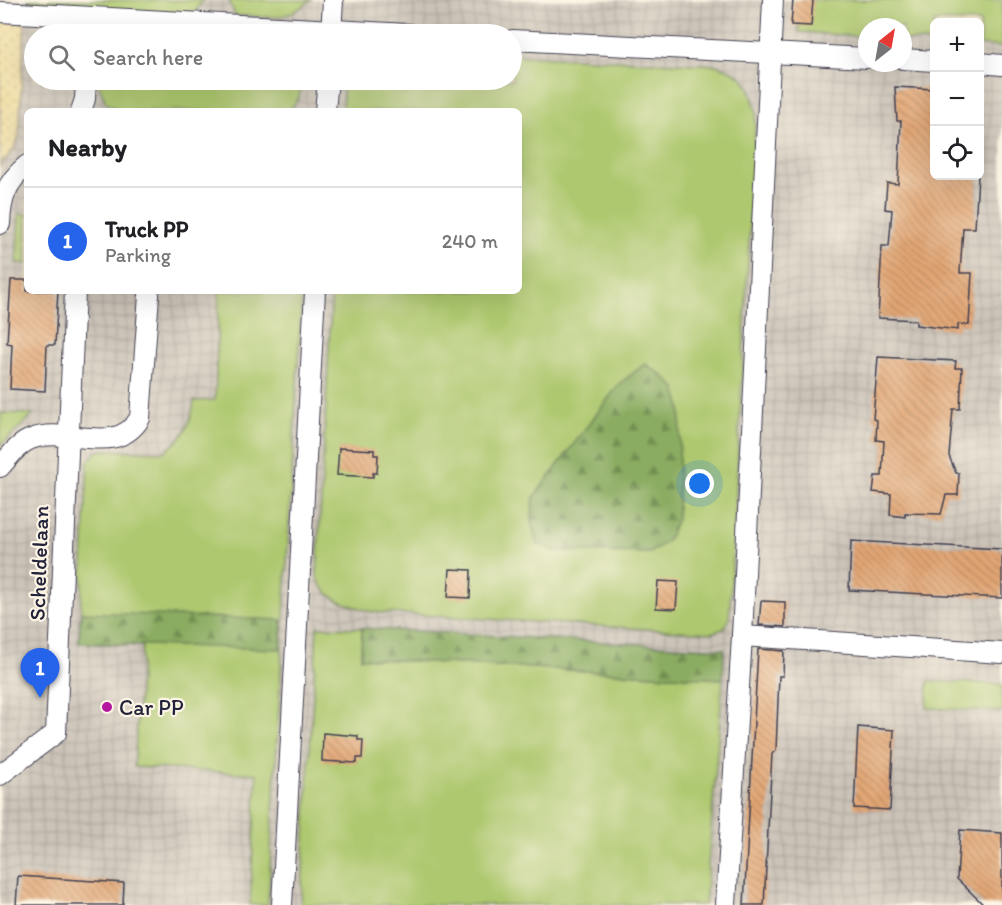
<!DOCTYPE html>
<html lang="en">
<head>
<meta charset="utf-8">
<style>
	:root { --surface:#fff; --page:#f6f6f6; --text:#202124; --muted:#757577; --line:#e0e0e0; --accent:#2563eb }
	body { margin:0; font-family:Itim,sans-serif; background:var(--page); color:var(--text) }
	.controls { position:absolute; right:18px; top:18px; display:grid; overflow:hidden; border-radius:9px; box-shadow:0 6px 24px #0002 }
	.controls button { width:54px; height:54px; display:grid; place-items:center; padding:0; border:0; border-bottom:2px solid var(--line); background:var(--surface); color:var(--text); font:30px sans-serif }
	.compass { position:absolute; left:858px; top:18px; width:54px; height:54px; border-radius:50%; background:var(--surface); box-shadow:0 6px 24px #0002; rotate:31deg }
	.you { position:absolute; left:700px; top:484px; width:21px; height:21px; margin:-15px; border:4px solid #fff; border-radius:50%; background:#1a73e8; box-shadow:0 0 0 9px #1a73e833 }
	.badge { display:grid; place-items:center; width:39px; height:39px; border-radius:50%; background:var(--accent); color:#fff; font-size:20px; font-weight:700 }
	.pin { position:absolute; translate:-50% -50px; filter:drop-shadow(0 2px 3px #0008) }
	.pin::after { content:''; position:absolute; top:32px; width:21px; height:18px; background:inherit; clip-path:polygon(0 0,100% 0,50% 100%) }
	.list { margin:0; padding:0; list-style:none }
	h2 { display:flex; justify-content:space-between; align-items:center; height:78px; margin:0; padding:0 24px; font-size:26px }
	h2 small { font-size:20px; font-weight:400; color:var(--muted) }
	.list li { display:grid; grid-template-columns:39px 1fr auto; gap:18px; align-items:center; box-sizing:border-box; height:108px; padding:0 24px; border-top:2px solid var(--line) }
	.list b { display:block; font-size:22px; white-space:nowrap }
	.list p { margin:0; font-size:20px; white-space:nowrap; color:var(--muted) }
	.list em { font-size:20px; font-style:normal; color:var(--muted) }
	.icon { flex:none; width:33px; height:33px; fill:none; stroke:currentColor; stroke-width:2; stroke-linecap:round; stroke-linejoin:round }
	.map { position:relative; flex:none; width:1002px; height:905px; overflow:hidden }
	.search { position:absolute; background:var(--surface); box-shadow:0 6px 24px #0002; left:24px; top:24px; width:498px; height:66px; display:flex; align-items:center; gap:15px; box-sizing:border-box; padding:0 21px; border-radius:33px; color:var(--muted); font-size:22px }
	.panel { position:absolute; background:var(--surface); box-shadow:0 6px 24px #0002; left:24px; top:108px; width:498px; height:186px; border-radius:9px }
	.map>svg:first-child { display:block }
</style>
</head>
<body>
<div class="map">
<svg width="1002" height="905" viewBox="0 0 1002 905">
	<defs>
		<pattern id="industrial-grid" width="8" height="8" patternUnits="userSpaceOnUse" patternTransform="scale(1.5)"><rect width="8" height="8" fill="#cbc3b8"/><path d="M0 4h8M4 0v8" fill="none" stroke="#aea79f"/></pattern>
		<pattern id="forest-firs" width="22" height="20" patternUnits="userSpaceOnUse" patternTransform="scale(1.5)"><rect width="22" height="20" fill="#8aac61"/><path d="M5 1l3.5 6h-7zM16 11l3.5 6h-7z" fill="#708c51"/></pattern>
		<pattern id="sand-dots" width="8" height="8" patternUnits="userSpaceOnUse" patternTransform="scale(1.5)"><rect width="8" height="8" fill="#eeda9e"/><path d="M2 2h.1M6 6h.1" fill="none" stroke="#ccbb89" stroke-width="1.8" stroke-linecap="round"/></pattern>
		<pattern id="building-back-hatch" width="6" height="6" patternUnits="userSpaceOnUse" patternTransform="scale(1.5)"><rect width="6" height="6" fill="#e2a674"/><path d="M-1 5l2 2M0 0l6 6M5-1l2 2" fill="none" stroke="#b78760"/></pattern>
	</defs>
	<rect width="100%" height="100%" fill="#fcf5e5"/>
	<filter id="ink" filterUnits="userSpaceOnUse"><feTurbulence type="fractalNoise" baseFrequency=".0167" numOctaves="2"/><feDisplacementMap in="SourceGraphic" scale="12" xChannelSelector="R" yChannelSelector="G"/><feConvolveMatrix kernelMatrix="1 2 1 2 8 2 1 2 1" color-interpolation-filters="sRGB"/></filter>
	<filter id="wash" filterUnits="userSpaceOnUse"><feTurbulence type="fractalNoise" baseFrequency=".008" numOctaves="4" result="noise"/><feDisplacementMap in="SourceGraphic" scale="24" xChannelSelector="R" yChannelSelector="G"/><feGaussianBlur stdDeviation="1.35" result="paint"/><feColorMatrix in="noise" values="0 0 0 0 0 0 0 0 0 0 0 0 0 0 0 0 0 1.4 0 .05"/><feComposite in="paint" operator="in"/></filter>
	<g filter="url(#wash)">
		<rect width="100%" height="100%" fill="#f0e4c5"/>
		<path fill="url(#industrial-grid)" fill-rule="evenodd" d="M0,0H1002V905H0ZM934,22H980V176H934ZM867,27H903V63H867ZM34,34H512V80H34ZM27,111H519V291H27Z"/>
		<g fill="#adc86e" stroke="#687554" stroke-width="1.5">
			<polygon points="28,0 203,0 194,14 30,4"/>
			<path d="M229,0H311C285,23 268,17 235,15Z"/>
			<polygon points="801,0 1002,0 1002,47 980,45 980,22 934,22 934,42 903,40 903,27 867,27 867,37 799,32"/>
			<path d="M512,55L717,65C747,76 747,79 756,110L730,606L729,619L724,629L711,633L372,612C348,604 326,602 317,576L332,291H519V111H342L344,80H512Z"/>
			<polygon points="97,80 301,80 302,81 299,98 289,111 119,111 106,103"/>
			<polygon points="19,214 27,214 27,264 16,263"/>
			<path d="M219,291H302L268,905H250L257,774L134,767L142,646L79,643L88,461L97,451L105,450L164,452C184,438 191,425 194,401L215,400Z"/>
			<polygon points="1,413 34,414 0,446"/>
			<polygon points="317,627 362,628 361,658 723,679 705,905 301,905"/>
			<polygon points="928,681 1002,684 1002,712 927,708"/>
		</g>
		<g fill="url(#forest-firs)" stroke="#56674e" stroke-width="1.5">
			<polygon points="645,364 661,374 676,388 681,409 677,519 667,541 650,553 556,551 537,544 531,522 534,497 619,384"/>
			<polygon points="81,612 282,620 280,649 79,643"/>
			<polygon points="362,628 724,649 723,679 361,658"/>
		</g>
		<polygon fill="url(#sand-dots)" stroke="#887e6c" stroke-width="1.5" points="0,22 25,23 19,137 14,149 0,166"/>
		<g id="blocks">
			<g fill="url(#building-back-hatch)">
				<polygon points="793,0 813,0 811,26 791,25"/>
				<polygon points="895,87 934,89 934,176 978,176 975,228 963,228 960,273 972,273 969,325 958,324 958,330 916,325 916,320 878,318 882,246 889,246 892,210 885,209 887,183 898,184 901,121 897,121"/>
				<polygon points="11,280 27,280 27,291 58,291 55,345 47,345 45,391 10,389 12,344 7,343"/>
				<polygon points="878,357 956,361 955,368 962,368 960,409 953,409 949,456 956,473 959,473 958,495 946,495 941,514 905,513 905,517 890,515 891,494 873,492 875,476 882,476 884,441 876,440 877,420 873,419"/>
				<polygon points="339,448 374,450 374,455 378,455 377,473 373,473 373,477 337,475"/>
				<polygon points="851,541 1002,549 1002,598 849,590"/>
				<polygon points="450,569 471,570 470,598 448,597"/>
				<polygon points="658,581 678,582 676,609 656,608"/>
				<polygon points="761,601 785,602 785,627 759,625"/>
				<polygon points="758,649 784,651 783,676 779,676 776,750 772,754 764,905 744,905"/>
				<polygon points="858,727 894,730 890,810 854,808"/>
				<polygon points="323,733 358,736 358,740 363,740 362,758 357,758 357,763 322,761"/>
				<polygon points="960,830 1002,833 1002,905 984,905 957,879"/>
				<polygon points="18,876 124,883 123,905 16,905"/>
			</g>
		</g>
	</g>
	<g filter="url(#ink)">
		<use href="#blocks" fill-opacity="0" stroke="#413f50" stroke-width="1.5"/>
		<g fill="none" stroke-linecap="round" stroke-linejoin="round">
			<g stroke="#413f50" stroke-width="22">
				<g id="minor">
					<polyline points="0,12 409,34"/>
					<polyline points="331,34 333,0"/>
					<polyline points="512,40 867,58"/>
					<polyline points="903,59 934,61"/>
					<polyline points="980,63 1002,65"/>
					<polyline points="81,111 85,99 86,80"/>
					<polyline points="325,111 328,80"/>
					<path d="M0,224C1,198 6,183 27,165"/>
					<path d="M0,467C9,457 18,444 31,439C68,425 116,458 140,418L149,295"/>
					<polyline points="742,636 1002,653"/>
					<polyline points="0,775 56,733 75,291"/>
					<polyline points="282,905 315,291"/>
					<polyline points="726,905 742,636 773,0"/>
				</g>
			</g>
			<use href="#minor" stroke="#fff" stroke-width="20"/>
		</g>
	</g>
	<circle fill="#b5179e" stroke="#fcf5e5" stroke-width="2" cx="107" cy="707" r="6"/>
	<g text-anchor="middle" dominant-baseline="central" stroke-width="4.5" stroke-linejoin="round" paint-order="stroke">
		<g font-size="22" fill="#22223b" stroke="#fcf5e5">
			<text transform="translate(39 563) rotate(-88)">Scheldelaan</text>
		</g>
		<g font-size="22" fill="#22223b" stroke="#fcf5e5" text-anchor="start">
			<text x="119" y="707">Car PP</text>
		</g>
	</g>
</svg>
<div class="controls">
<button>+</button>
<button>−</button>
<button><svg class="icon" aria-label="locate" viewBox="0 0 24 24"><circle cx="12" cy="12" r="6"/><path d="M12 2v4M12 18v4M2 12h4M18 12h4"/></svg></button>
</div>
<svg class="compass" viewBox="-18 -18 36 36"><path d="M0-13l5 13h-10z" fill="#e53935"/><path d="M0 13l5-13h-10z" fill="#757577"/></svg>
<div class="you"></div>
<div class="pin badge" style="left:40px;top:698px">1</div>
<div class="search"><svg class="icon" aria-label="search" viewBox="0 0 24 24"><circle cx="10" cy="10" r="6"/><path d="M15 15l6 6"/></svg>Search here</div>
<section class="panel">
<h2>Nearby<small></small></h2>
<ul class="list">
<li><span class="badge">1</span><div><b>Truck PP</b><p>Parking</p></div><em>240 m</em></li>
</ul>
</section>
</div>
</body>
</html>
